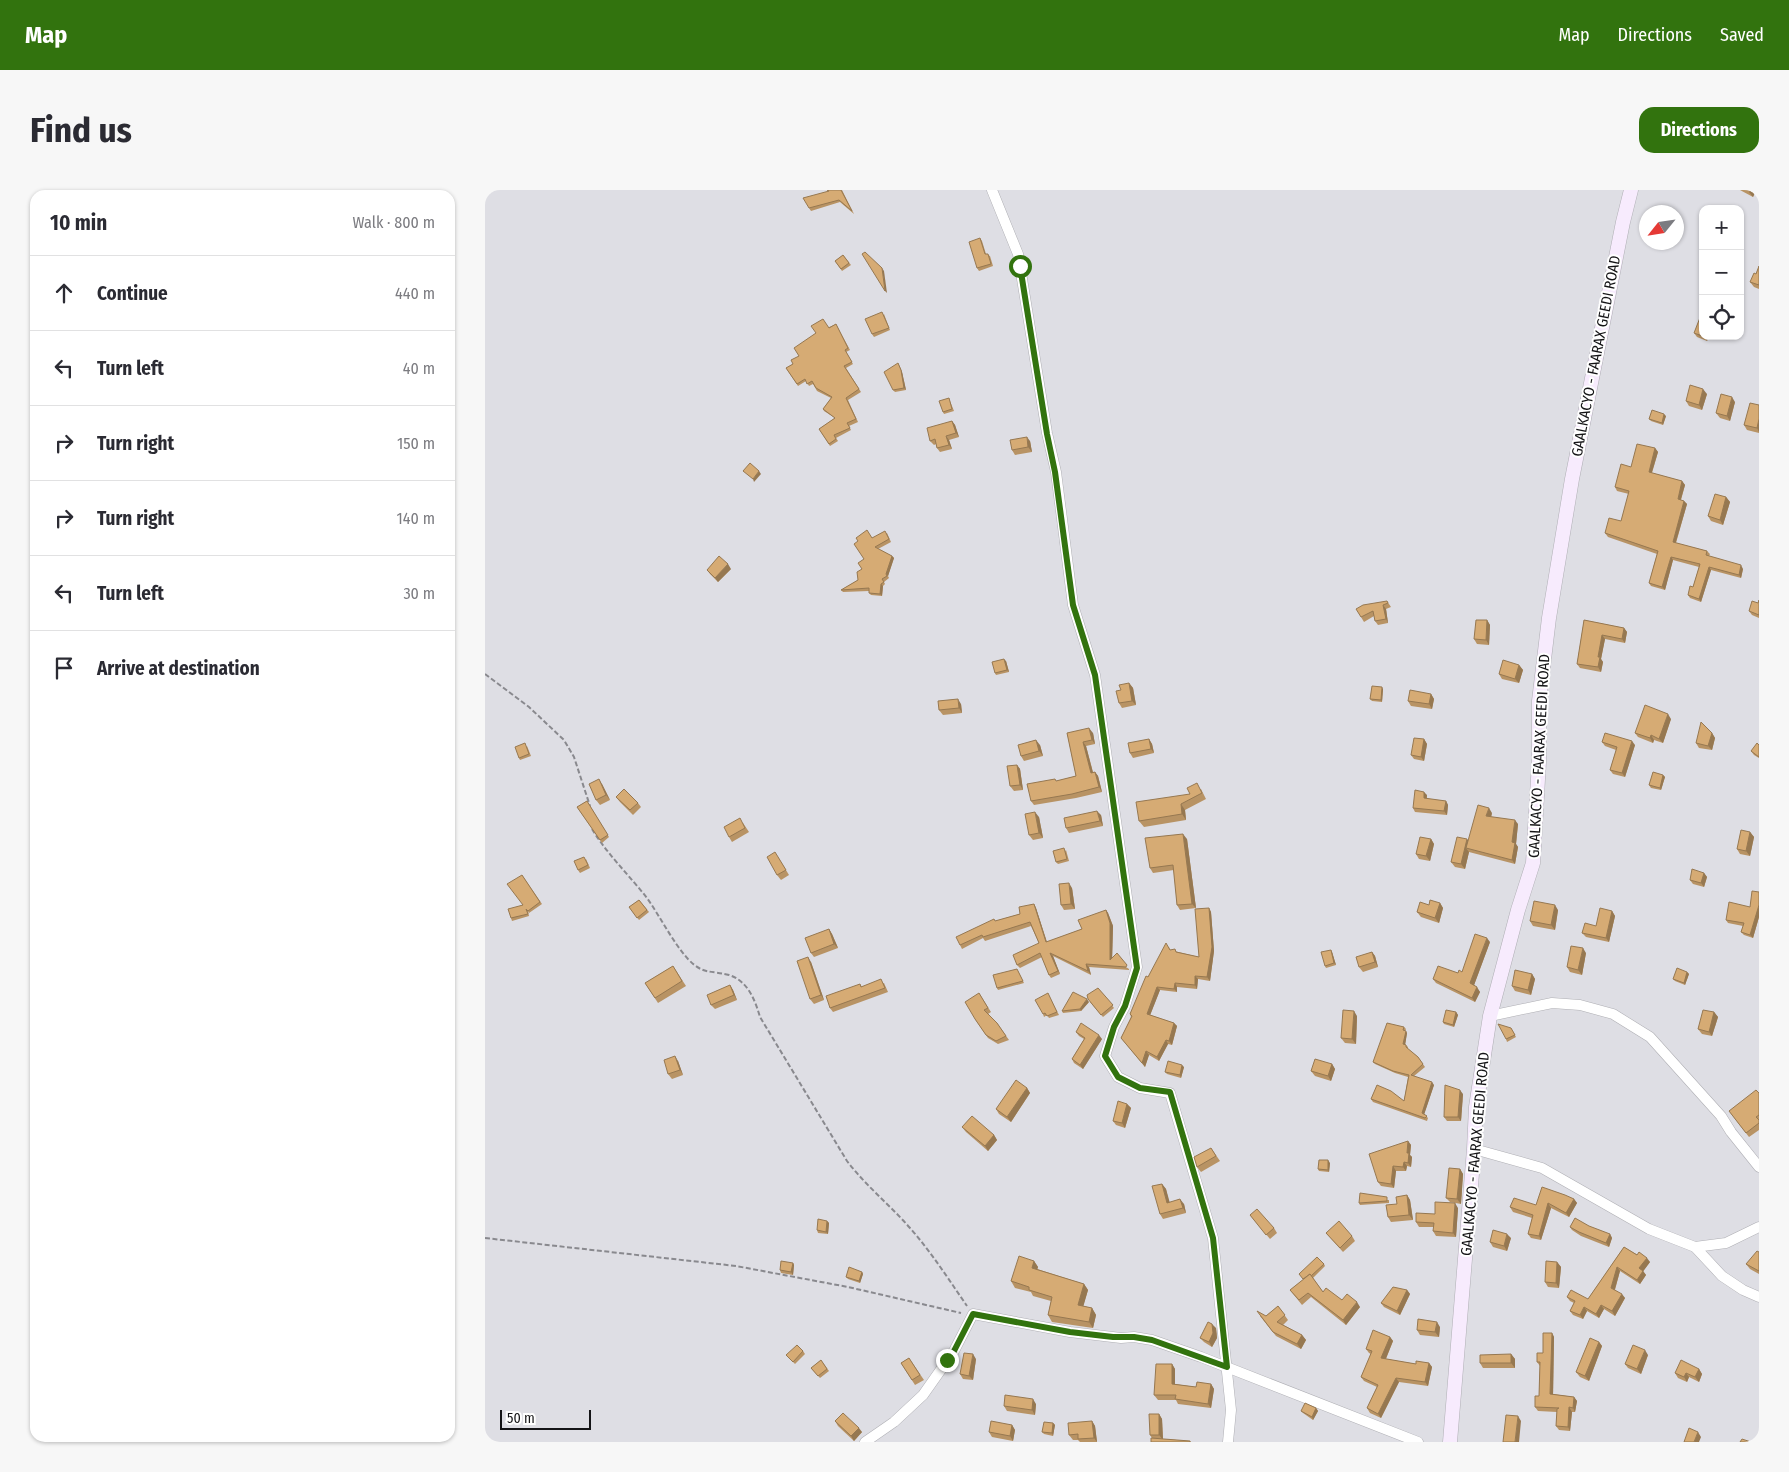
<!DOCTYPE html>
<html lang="en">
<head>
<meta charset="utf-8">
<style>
	:root { --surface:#fff; --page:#f7f7f7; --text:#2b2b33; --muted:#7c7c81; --line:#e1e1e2; --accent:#32730e }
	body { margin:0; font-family:"Fira Sans Condensed",sans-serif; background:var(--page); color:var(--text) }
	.controls { position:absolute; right:15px; top:15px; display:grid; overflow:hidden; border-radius:10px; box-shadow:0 1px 4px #0004 }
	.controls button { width:45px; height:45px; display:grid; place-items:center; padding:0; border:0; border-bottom:1px solid var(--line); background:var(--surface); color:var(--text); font:25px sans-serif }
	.compass { position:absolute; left:1154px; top:15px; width:45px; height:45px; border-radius:50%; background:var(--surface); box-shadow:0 1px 4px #0004; rotate:240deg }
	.scale { position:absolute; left:15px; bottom:12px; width:91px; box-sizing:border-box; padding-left:5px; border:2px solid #141416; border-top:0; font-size:14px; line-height:18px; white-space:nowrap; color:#141416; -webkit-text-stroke:4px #fff; paint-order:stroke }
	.stop { position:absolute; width:15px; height:15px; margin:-11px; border:4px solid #32730e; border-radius:50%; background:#fff }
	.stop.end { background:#32730e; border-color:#fff; box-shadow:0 1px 5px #0008 }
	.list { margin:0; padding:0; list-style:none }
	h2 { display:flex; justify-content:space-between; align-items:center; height:65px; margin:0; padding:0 20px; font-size:21px }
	h2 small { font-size:16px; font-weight:400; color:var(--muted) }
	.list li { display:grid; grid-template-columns:32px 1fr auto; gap:15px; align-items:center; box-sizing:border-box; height:75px; padding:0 20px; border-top:1px solid var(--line) }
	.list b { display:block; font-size:19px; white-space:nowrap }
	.list em { font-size:16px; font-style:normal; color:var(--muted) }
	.icon { flex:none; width:28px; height:28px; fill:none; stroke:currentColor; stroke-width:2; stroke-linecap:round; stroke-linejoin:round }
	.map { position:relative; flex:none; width:1274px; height:1252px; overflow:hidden; border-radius:15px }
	header { display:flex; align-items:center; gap:30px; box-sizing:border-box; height:70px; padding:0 25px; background:var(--accent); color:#fff }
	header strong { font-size:24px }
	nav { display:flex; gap:28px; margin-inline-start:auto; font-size:18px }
	.intro { display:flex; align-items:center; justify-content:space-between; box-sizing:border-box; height:120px; padding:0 30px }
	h1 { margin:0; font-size:35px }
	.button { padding:12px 22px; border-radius:15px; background:var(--accent); color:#fff; font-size:18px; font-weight:700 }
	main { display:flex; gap:30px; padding:0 30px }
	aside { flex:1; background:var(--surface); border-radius:15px; box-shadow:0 1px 4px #0004 }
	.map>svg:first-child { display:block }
</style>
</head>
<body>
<header>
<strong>Map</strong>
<nav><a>Map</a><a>Directions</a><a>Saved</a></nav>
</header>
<div class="intro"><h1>Find us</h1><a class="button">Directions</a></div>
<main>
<aside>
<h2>10 min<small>Walk · 800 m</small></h2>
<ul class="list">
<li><svg class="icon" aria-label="ahead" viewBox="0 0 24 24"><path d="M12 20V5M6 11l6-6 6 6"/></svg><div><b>Continue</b></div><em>440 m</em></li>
<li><svg class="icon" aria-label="left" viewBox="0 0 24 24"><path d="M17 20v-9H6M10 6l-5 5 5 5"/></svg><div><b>Turn left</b></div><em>40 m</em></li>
<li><svg class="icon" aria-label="right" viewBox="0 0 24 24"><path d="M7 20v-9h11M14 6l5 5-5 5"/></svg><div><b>Turn right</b></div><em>150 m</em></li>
<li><svg class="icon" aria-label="right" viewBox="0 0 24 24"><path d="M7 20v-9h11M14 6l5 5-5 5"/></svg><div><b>Turn right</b></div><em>140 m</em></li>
<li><svg class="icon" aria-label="left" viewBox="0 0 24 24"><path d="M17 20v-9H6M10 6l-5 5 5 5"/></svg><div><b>Turn left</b></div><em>30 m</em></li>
<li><svg class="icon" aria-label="arrive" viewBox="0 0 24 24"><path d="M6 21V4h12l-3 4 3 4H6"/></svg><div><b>Arrive at destination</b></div></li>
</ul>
</aside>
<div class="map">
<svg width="1274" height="1252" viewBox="0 0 1274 1252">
	<rect width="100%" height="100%" fill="#dedee4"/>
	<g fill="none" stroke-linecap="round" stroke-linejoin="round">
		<g stroke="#afafb4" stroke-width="11">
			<g id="minor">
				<polyline points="507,0 533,64 562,243 571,282 588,415 610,485 652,777 640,816 629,837 620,866 633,887 655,898 685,903 728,1048 746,1220 743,1252"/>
				<polyline points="1005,826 1067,813 1095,815 1128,824 1165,847 1236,926 1246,942 1274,977"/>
				<polyline points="989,959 1057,978 1164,1039 1210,1057 1237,1086 1258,1100 1274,1107"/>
				<polyline points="1210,1057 1241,1053 1274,1037"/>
				<polyline points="380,1252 409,1232 438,1205 469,1161 488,1124 585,1142 636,1148 649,1147 667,1150 716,1167 933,1252"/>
			</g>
		</g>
		<g stroke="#afafb4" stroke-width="15">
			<polyline id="secondary" points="965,1252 989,959 991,917 1005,826 1033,720 1048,673 1054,572 1054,511 1064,428 1087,289 1138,32 1146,0"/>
		</g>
		<g stroke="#89898e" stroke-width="2" stroke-dasharray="5 2.5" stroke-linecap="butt">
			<polyline points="0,484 44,517 79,550 89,567 105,616"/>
			<path d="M107,639C122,664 144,685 162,708C176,728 187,751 203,769C218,785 225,780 244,785C263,791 270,810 275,827L362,971C381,996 405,1015 425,1038C447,1063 464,1090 482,1116"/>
			<polyline points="0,1048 251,1076 363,1097 476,1123"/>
		</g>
		<use href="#minor" stroke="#fff" stroke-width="10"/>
		<use href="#secondary" stroke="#f7ebfd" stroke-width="14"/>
	</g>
	<g fill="#b89364">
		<polygon points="357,0 369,24 355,12 326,21 324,18"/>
		<polygon points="1255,0 1271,0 1268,7"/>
		<polygon points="495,48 497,51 501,64 505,66 508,76 494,81 492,78"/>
		<polygon points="358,65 366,75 357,81 350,71"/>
		<polygon points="1274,76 1274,99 1269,97 1265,92 1271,84"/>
		<polygon points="399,124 405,140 389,147 387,144"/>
		<polygon points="351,134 365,160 361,162 368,174 361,178 376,202 363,210 373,232 364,236 366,240 351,248 353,251 345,256 334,239 350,228 339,221 338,219 346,208 332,201 328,194 324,196 321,191 313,196 301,178 308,174 331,143"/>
		<polygon points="1209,143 1218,146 1224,146 1222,151 1212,147"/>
		<polygon points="413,173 417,182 421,200 410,202 408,200"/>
		<polygon points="1222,204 1217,220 1204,216 1201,211"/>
		<polygon points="464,208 465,211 469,221 459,224 458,222"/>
		<polygon points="1250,212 1245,231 1235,228 1231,223"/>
		<polygon points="1274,215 1274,243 1262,240 1259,235"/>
		<polygon points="1181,226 1178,235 1166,231 1164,229"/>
		<polygon points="467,231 470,235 474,247 464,250 467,259 455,262 452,258 451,254 449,255 445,251"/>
		<polygon points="545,251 547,262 530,265 527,260"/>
		<polygon points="1170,258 1173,262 1167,283 1197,291 1200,295 1196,310 1199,311 1202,314 1191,353 1222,361 1225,364 1224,366 1258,379 1256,388 1226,380 1216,412 1205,408 1203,405 1208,397 1214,377 1188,370 1180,400 1166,396 1164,393 1172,364 1123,347 1120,343 1136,331 1144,304 1132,301 1130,297 1146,277"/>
		<polygon points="1241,307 1245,312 1238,335 1226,331 1223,326"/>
		<polygon points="402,343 406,352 393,359 407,366 409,368 403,386 404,388 399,392 400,394 398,396 397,406 386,405 384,403 384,401 358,402 356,400 373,390 377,379 379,369 387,348"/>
		<polygon points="246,379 233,392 225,384 222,380"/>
		<polygon points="1274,410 1274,428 1267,425 1264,421 1273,413"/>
		<polygon points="902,411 906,417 901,419 903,433 893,435 890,431 889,426 879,432 876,427"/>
		<polygon points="1002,430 1005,435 1004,455 992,454 989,449"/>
		<polygon points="1099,430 1139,438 1142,442 1140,453 1120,449 1116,469 1118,472 1116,482 1095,478 1092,474"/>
		<polygon points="521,471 524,482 511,485 510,483"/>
		<polygon points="1034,475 1038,480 1034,493 1017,489 1014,484"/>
		<polygon points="644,493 648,498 651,515 637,518 634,513 636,500"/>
		<polygon points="898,499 897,512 887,511 885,509"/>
		<polygon points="946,504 949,509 947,519 926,516 923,511"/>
		<polygon points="476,514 477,523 458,525 454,520"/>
		<polygon points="1186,529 1178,553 1169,550 1168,553 1153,547 1150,543"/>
		<polygon points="582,543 608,543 610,554 601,556 608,582 610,582 613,586 617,602 591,608 549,615 546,611 572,591 591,586"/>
		<polygon points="1227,543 1230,548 1227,560 1214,558 1211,553"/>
		<polygon points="664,549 667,554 669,563 648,568 645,563"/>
		<polygon points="939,549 942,554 939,571 929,569 926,565"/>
		<polygon points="1117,552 1150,555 1140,587 1128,584 1125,580 1131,560 1120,556"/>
		<polygon points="555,555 558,566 539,571 536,566"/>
		<polygon points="1274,555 1274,568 1269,565 1266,561"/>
		<polygon points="42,556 46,566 35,570 34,568"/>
		<polygon points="532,575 535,579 538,600 529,601 525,596"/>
		<polygon points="1178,585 1180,587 1176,600 1166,598 1164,595"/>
		<polygon points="117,594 125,610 115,615 111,610"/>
		<polygon points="716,599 721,609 700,620 701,630 659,637 654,631 705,604"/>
		<polygon points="942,605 942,609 961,611 963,615 962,625 930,622 928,618"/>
		<polygon points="131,607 153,613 156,617 148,625 135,612"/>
		<polygon points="102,611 124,647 117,653 92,617"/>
		<polygon points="1007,623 1006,627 1033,634 1031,654 1033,657 1030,674 984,662 980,679 970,677 966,672 983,650"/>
		<polygon points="616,625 618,636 584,643 581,638"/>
		<polygon points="554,627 558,648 548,650 544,645"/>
		<polygon points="258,633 264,642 247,652 244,647"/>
		<polygon points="1265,642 1269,647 1265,666 1255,664 1252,659"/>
		<polygon points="702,649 711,718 695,720 692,715 689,680 668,683 665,678"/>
		<polygon points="946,649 949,654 945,671 934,669 931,664"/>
		<polygon points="581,660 584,671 573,674 571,672"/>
		<polygon points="293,667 304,685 296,690 292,685"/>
		<polygon points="101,669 105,678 95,683 93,680"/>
		<polygon points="1219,683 1222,687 1219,697 1208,694 1205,690"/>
		<polygon points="37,685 57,714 44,723 43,721 44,726 27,731 26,728 38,715"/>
		<polygon points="587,698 590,719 579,720 576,715"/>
		<polygon points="1274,702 1274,727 1268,748 1259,745 1256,742 1258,736 1243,733 1241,730 1265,717"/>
		<polygon points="154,710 164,722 154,730 144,717"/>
		<polygon points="955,713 958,718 954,733 936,727 932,722 944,715"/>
		<polygon points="549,714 551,718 562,752 597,739 621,720 623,723 628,736 627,768 644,779 644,780 604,777 606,785 568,766 575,784 566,788 564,785 557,767 535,778 532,775 554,753 546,736 500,751 498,748 477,759 475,755 510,731 535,724"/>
		<polygon points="724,718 726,722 729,761 725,791 713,789 712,799 692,797 692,802 675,800 665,825 689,833 692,836 687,855 683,854 674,871 664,865 660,877 636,848 646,827 645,824 663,787 684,757 685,760 714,767"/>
		<polygon points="1073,720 1070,740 1048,736 1045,731"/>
		<polygon points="1127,721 1130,726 1124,752 1101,747 1097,743 1111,736"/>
		<polygon points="344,739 347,744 353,758 329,767 326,763"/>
		<polygon points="1005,752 989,795 995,802 990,812 951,793 948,789 977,782"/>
		<polygon points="846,760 847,762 851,775 841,778 840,776"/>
		<polygon points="887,762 890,766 893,777 878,782 874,777"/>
		<polygon points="1101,763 1097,785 1085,782 1082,777"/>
		<polygon points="326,772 339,810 329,814 325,809"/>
		<polygon points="188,776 201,796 173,813 160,793"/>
		<polygon points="533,781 539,793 513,800 512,798"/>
		<polygon points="1202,782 1204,784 1200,795 1190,791 1188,789"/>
		<polygon points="1047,784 1050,789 1046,805 1030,801 1027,796"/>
		<polygon points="399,793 403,802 348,822 345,818 375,794 377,797"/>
		<polygon points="245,795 248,800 252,810 230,819 226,815"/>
		<polygon points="613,798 629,818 618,827 605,812"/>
		<polygon points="494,803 506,822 503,824 512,833 524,850 513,854 503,848 490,829"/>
		<polygon points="564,806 574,825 564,828 562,825 559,827 558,824"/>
		<polygon points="604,812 596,821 578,823 577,821"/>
		<polygon points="971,822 973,825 969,837 959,834 958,832"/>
		<polygon points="1229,822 1233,827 1227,846 1217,844 1213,839"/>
		<polygon points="872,826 871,854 860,853 856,848"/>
		<polygon points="919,837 921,839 920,841 922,843 920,854 923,857 923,859 933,867 940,877 929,886 949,895 939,924 943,928 942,931 888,912 886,909 919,911 923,887 910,883 890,874 888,872"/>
		<polygon points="1026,838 1031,847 1022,852 1021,849"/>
		<polygon points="591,842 617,849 598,879 589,873 587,869 599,849 594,846"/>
		<polygon points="193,871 198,885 187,889 183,884"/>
		<polygon points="847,874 850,879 846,891 830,886 826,881"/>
		<polygon points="699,877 696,888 682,884 680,882"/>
		<polygon points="542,898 545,903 526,932 514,924 511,919"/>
		<polygon points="1274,903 1274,940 1264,947 1244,921"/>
		<polygon points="978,904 976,931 962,931 959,927"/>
		<polygon points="642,914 646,918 640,938 631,935 628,931"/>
		<polygon points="477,937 509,945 512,950 503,961 481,942"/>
		<polygon points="923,951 926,955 925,965 927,967 926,977 922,976 921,981 911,981 909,998 896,996 893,992"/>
		<polygon points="726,958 735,971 716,982 712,977"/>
		<polygon points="845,973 844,982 834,981 833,979"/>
		<polygon points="975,979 978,984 976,1014 965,1012 961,1008"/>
		<polygon points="677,994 681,999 684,1012 699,1014 701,1023 678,1029 675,1024"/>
		<polygon points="922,1005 925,1010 928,1030 906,1032 903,1027 912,1014"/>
		<polygon points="1089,1009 1092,1013 1084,1027 1066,1018 1056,1050 1046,1048 1043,1044 1047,1028 1028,1022 1025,1017 1051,1015"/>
		<polygon points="904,1010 904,1013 875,1015 874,1013"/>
		<polygon points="973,1018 971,1047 951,1046 948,1041 949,1037 934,1037 931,1032 950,1024"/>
		<polygon points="765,1025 789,1038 792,1043 785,1049"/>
		<polygon points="342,1031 344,1033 343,1044 333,1043 332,1040"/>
		<polygon points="1085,1037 1125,1044 1127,1048 1124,1057 1096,1046 1087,1040"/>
		<polygon points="841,1043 867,1046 870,1051 858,1062"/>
		<polygon points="1026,1048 1022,1061 1008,1057 1005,1052"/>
		<polygon points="1139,1057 1165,1072 1158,1081 1161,1085 1155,1094 1135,1081 1130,1100 1140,1108 1130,1126 1119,1119 1114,1128 1102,1121 1098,1129 1088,1125 1085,1121 1089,1113 1085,1111 1082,1107 1103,1109"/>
		<polygon points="1274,1062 1274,1084 1265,1079 1261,1074"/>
		<polygon points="549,1071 553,1077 552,1079 599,1094 603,1100 598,1116 607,1118 611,1125 608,1138 567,1132 563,1125 566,1111 548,1106 546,1102 530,1098 526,1091"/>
		<polygon points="1072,1072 1076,1077 1074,1098 1063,1097 1060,1092"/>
		<polygon points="308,1073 309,1075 308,1085 296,1083 295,1080"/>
		<polygon points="839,1074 840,1076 828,1088 838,1102 875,1117 861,1135 826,1107 817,1115 805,1100"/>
		<polygon points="377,1082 378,1084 375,1093 363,1089 361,1087"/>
		<polygon points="922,1100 925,1104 915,1125 899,1117 896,1113"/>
		<polygon points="793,1116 803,1130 798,1135 817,1145 821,1150 816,1159 791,1146 775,1126 781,1126"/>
		<polygon points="955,1137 954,1147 935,1145 932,1140"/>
		<polygon points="731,1138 732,1148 727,1157 719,1152 715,1148"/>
		<polygon points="1067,1143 1069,1147 1068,1204 1089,1207 1092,1211 1090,1222 1087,1222 1085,1241 1074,1240 1071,1236 1072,1222 1053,1221 1050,1217 1054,1206 1055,1176 1052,1172 1058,1163"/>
		<polygon points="905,1147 908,1151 901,1169 931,1174 944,1173 947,1177 943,1196 914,1192 896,1228 885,1223 882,1218 892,1197 879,1191 876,1187 886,1164 884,1163 881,1159"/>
		<polygon points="1114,1152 1117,1156 1104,1191 1095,1187 1091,1182"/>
		<polygon points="318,1161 320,1164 310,1174 301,1165"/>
		<polygon points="1026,1164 1030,1169 1030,1178 998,1178 995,1173"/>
		<polygon points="1163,1165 1156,1184 1143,1178 1140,1174"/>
		<polygon points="424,1168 439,1190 430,1195 416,1173"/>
		<polygon points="491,1169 488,1190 478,1189 475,1184"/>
		<polygon points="336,1170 344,1181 335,1188 326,1178"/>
		<polygon points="687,1174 690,1179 690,1194 711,1197 726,1194 729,1199 726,1218 693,1214 691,1210 673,1210 669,1205"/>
		<polygon points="1214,1179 1217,1184 1214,1192 1204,1187 1202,1192 1193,1188 1190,1183"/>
		<polygon points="551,1214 550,1225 522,1221 519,1216"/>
		<polygon points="831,1218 833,1221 828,1230 818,1223 816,1221"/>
		<polygon points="674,1224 677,1229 678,1249 705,1251 706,1252 666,1252 667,1248 665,1245"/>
		<polygon points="350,1231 377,1242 369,1251 353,1236"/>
		<polygon points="607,1231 610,1236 612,1252 595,1252 593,1250 588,1250 584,1245"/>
		<polygon points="568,1233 570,1235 568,1246 559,1244 557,1242"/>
		<polygon points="527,1235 530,1240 528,1251 507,1247 504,1242"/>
	</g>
	<g fill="#967851">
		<polygon points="1266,0 1271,0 1268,7 1264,2"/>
		<polygon points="397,78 399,81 402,103 400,101"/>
		<polygon points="1220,146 1224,146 1222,151 1220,147"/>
		<polygon points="413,173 417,182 421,200 419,198"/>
		<polygon points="1218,199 1222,204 1217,220 1214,215"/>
		<polygon points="1247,207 1250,212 1245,231 1242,226"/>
		<polygon points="1179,224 1181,226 1178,235 1177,233"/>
		<polygon points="1274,229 1274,242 1272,238"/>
		<polygon points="467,231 470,235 474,247 471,243"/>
		<polygon points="461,246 464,250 467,259 464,255"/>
		<polygon points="542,247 545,251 547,262 543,257"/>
		<polygon points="1170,258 1173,262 1166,285 1164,282"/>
		<polygon points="274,281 276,284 269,292 268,289"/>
		<polygon points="1197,291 1200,295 1195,312 1193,309"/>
		<polygon points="1241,307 1245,312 1238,335 1235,330"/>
		<polygon points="1199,311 1202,314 1190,355 1188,352"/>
		<polygon points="407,366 409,368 403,386 401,384"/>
		<polygon points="1186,367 1188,370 1180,400 1177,397"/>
		<polygon points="243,374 246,379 233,392 230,388"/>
		<polygon points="1256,375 1258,379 1256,388 1254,385"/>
		<polygon points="1224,377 1226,380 1216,412 1214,409"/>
		<polygon points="396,394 398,396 397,406 395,404"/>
		<polygon points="898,415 901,419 903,433 901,429"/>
		<polygon points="1002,430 1005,435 1004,455 1001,450"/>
		<polygon points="1139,438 1142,442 1140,453 1137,449"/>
		<polygon points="1117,445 1120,449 1116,469 1118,472 1116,482 1113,477 1113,467"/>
		<polygon points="519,469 521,471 524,482 522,480"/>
		<polygon points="1034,475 1038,480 1034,493 1030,489"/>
		<polygon points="644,493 648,498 651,515 647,511"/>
		<polygon points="897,497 898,499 897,512 896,510"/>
		<polygon points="946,504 949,509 947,519 944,514"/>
		<polygon points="473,509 476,514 477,523 474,518"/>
		<polygon points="1183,524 1186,529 1178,553 1174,549"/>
		<polygon points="604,538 608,543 610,554 607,550"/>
		<polygon points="1227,543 1230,548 1227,560 1223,556"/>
		<polygon points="1166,545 1169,550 1168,553 1165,548"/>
		<polygon points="664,549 667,554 669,563 666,559"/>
		<polygon points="939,549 942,554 939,571 936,567"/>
		<polygon points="551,550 555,555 558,566 554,561"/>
		<polygon points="1147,551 1150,555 1140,587 1137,583"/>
		<polygon points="598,552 601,556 609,587 606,583"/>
		<polygon points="532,575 535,579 538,600 535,595"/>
		<polygon points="610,582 613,586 617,602 614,597"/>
		<polygon points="1178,585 1180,587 1176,600 1175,598"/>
		<polygon points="114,589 117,594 125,610 121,605"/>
		<polygon points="939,602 942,605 941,612 939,608"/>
		<polygon points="961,611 963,615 962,625 959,621"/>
		<polygon points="696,614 700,620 701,630 697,624"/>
		<polygon points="1004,618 1007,623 1005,631 1001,626"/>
		<polygon points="612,621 616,625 618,636 615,631"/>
		<polygon points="550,622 554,627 558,648 554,643"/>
		<polygon points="1030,630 1033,634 1031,654 1033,657 1030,674 1027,670 1027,652"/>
		<polygon points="1265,642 1269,647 1265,666 1261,661"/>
		<polygon points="698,644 702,649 711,718 707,714"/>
		<polygon points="946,649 949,654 945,671 941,666"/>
		<polygon points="982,649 986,654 981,658 984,662 980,679 976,674"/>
		<polygon points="1219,683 1222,687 1219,697 1216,693"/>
		<polygon points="584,693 587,698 590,719 586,714"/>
		<polygon points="955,713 958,718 954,733 950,728"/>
		<polygon points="549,714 551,718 563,756 561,752"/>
		<polygon points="1070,715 1073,720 1070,740 1066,735"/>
		<polygon points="1274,715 1274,727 1268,748 1265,745"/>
		<polygon points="724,718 726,722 729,761 725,791 722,787"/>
		<polygon points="621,720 623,723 628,736 627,774 625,770"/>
		<polygon points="1127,721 1130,726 1124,752 1121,748"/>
		<polygon points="344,739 347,744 353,758 349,754"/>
		<polygon points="1002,748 1005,752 988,798 985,793"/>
		<polygon points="1098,758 1101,763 1097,785 1093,780"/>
		<polygon points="846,760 847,762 851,775 849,773"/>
		<polygon points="887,762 890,766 893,777 890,772"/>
		<polygon points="565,763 568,766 575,784 573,781"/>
		<polygon points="323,767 326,772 339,810 336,805"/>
		<polygon points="601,774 604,777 606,785 603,781"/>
		<polygon points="1202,782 1204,784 1200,795 1199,793"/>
		<polygon points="1047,784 1050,789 1046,805 1043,800"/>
		<polygon points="710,786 713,789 712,799 710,795"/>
		<polygon points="690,793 692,797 692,802 689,799"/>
		<polygon points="245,795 248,800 252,810 249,805"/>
		<polygon points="672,797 675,800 664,828 662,824"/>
		<polygon points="992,797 995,802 990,812 987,808"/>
		<polygon points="602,809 604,812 596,821 595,819"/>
		<polygon points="869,821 872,826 871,854 867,849"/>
		<polygon points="971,822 973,825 969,837 968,835"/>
		<polygon points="1229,822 1233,827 1227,846 1224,842"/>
		<polygon points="689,833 692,836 687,855 684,851"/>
		<polygon points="921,841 922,843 920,856 918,854"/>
		<polygon points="614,845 617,849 598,879 595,875"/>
		<polygon points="681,850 683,854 674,871 672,867"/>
		<polygon points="661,861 664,865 660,877 657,873"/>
		<polygon points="190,866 193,871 198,885 195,880"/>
		<polygon points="847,874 850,879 846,891 843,886"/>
		<polygon points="697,875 699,877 696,888 695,885"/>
		<polygon points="947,892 949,895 939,925 937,923"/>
		<polygon points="542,898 545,903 526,932 522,927"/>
		<polygon points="975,900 978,904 976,931 973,927"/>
		<polygon points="642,914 646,918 640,938 637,933"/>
		<polygon points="509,945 512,950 503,961 500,956"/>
		<polygon points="923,951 926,955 925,965 927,967 926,977 923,973 922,963"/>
		<polygon points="843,970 845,973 844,982 843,980"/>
		<polygon points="919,972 922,976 921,981 918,977"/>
		<polygon points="908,976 911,981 909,998 906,994"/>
		<polygon points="975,979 978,984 976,1014 972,1009"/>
		<polygon points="677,994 681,999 686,1017 682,1013"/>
		<polygon points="922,1005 925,1010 928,1030 924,1025"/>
		<polygon points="695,1009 699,1014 701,1023 698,1018"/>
		<polygon points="1089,1009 1092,1013 1084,1027 1081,1023"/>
		<polygon points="970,1013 973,1018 971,1047 968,1043"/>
		<polygon points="1063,1013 1066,1018 1056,1050 1054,1046"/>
		<polygon points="342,1031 344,1033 343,1044 341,1042"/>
		<polygon points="1022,1044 1026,1048 1022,1061 1019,1056"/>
		<polygon points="1125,1044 1127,1048 1124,1057 1121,1053"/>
		<polygon points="1162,1068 1165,1072 1157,1083 1154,1078"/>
		<polygon points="549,1071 553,1077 551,1084 547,1078"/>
		<polygon points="1072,1072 1076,1077 1074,1098 1071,1093"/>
		<polygon points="308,1073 309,1075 308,1085 306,1082"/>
		<polygon points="1132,1077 1135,1081 1129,1102 1126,1098"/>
		<polygon points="1158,1081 1161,1085 1155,1094 1152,1090"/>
		<polygon points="377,1082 378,1084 375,1093 374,1091"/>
		<polygon points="599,1094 603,1100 597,1121 593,1115"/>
		<polygon points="922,1100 925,1104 915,1125 912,1121"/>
		<polygon points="1137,1104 1140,1108 1130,1126 1127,1121"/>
		<polygon points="872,1112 875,1117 861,1135 858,1130"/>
		<polygon points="1116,1115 1119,1119 1114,1128 1111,1124"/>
		<polygon points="1099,1117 1102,1121 1098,1129 1095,1125"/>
		<polygon points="607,1118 611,1125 608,1138 604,1132"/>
		<polygon points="952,1132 955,1137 954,1147 950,1142"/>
		<polygon points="727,1134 731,1138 732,1148 727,1157 724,1152"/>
		<polygon points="1067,1143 1069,1147 1068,1208 1065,1204"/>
		<polygon points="817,1145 821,1150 816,1159 812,1154"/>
		<polygon points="905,1147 908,1151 899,1173 896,1168"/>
		<polygon points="1114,1152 1117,1156 1104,1191 1100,1186"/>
		<polygon points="1160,1160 1163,1165 1156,1184 1152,1179"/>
		<polygon points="488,1164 491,1169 488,1190 484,1186"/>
		<polygon points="1026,1164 1030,1169 1030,1178 1026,1173"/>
		<polygon points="944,1173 947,1177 943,1196 940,1192"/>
		<polygon points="687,1174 690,1179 690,1199 687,1194"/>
		<polygon points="1214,1179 1217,1184 1214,1192 1210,1187"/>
		<polygon points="1201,1183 1204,1187 1202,1192 1199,1187"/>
		<polygon points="911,1188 914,1192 896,1228 893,1224"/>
		<polygon points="726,1194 729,1199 726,1218 723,1214"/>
		<polygon points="1089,1207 1092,1211 1090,1222 1088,1218"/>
		<polygon points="548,1209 551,1214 550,1225 547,1220"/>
		<polygon points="1084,1217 1087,1222 1085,1241 1083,1237"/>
		<polygon points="831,1218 833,1221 828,1230 827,1227"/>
		<polygon points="674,1224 677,1229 678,1250 674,1245"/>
		<polygon points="1033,1226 1036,1231 1034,1252 1030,1252"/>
		<polygon points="607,1231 610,1236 612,1252 609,1248"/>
		<polygon points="568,1233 570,1235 568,1246 567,1243"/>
		<polygon points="527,1235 530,1240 528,1251 525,1246"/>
		<polygon points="374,1238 377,1242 369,1251 366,1246"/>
		<polygon points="1213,1242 1216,1247 1214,1252 1209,1252"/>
	</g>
	<g fill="#d6ab74" stroke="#967851">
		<polygon points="342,0 356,0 367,21 354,10 324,18 318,8 344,1"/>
		<polygon points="495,48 500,64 503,64 506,74 492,78 484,52"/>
		<polygon points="380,62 397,78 400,101 377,64"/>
		<polygon points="358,65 364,73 356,79 350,71"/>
		<polygon points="1274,76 1274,95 1265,92 1269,83 1271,84"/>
		<polygon points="1218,120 1218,146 1220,146 1220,147 1209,143"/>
		<polygon points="397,122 404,138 387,144 380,129"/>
		<polygon points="338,129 344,138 351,134 363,158 360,160 367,172 359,176 374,199 361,208 371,229 362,233 365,238 349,245 351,249 344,254 334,239 350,228 338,219 347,207 331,198 327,191 322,194 320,189 312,194 301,178 308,174 306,170 314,166 309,158 331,143 326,136"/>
		<polygon points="413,173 416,180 419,198 408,200 399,182"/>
		<polygon points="1205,195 1218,199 1214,215 1201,211"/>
		<polygon points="1236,204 1247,207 1242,226 1231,223"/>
		<polygon points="464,208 467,219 458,222 454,211"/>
		<polygon points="1265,213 1274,215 1274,229 1272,238 1259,235"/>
		<polygon points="1167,220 1179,224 1177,233 1164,229"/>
		<polygon points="467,231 471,243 461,246 464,255 452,258 450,249 445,251 442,238"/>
		<polygon points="542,247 543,257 527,260 525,250"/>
		<polygon points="1152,254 1170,258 1164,282 1197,291 1193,309 1199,311 1188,352 1222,361 1221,365 1256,375 1254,385 1224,377 1214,409 1203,405 1205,396 1208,397 1215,374 1186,367 1177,397 1164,393 1173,361 1120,343 1124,328 1136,331 1144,301 1130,297 1136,274 1146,277"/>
		<polygon points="265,273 274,281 268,289 258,281"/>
		<polygon points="1230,304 1241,307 1235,330 1223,326"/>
		<polygon points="382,340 387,348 400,341 404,349 390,357 407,366 401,384 402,386 397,389 399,392 396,394 395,404 384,403 384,398 356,400 373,390 372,382 377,379 373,373 379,369 369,354 373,351 371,348"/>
		<polygon points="234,366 243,374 230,388 222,380"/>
		<polygon points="1274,410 1274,425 1264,421 1267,411 1273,413"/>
		<polygon points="902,411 903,413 898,415 901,429 890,431 888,421 876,427 871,419 878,415"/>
		<polygon points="991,430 1002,430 1001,450 989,449"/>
		<polygon points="1099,430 1139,438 1137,449 1117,445 1113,467 1115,467 1113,477 1092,474"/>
		<polygon points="519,469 522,480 510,483 507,472"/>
		<polygon points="1018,470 1034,475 1030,489 1014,484"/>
		<polygon points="644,493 647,511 634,513 631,501 636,500 634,495"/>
		<polygon points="887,496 897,497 896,510 885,509"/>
		<polygon points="925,500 946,504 944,514 923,511"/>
		<polygon points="473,509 474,518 454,520 453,511"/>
		<polygon points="1160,515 1183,524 1174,549 1166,545 1165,548 1150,543"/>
		<polygon points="1216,532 1227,543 1223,556 1211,553"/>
		<polygon points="604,538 607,550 598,552 606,583 610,582 614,597 587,604 546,611 542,594 570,589 571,591 591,586 582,543"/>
		<polygon points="1120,543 1147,551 1137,583 1125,580 1132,557 1117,552"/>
		<polygon points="929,548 939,549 936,567 926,565"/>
		<polygon points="664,549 666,559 645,563 643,553"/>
		<polygon points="551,550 554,561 536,566 533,555"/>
		<polygon points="40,553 44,564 34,568 30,557"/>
		<polygon points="1272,553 1274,555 1274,567 1266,561"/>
		<polygon points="532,575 535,595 525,596 522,576"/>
		<polygon points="1168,582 1178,585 1175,598 1164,595"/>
		<polygon points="114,589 121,605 111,610 104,594"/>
		<polygon points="712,593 717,603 696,614 697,624 654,631 651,612 705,604 702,598"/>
		<polygon points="139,599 153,613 145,620 131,607"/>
		<polygon points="930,600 939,602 939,608 961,611 959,621 928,618"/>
		<polygon points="102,611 123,645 115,650 92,617"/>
		<polygon points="993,615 1004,618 1001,626 1030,630 1027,652 1030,653 1027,670 981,658"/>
		<polygon points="612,621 615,631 581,638 579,628"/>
		<polygon points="550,622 554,643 544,645 540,624"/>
		<polygon points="255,628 260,638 244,647 239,637"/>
		<polygon points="1256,640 1265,642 1261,661 1252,659"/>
		<polygon points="698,644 707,714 692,715 688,675 665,678 660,648"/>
		<polygon points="935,647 946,649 941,666 931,664"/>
		<polygon points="972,647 982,649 976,674 966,672"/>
		<polygon points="579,658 582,669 571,672 568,661"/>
		<polygon points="290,662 301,680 292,685 282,667"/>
		<polygon points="99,667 103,675 93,680 89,671"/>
		<polygon points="1207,679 1219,683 1216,693 1205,690"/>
		<polygon points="37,685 55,712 43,721 41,719 43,724 26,728 23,719 38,715 22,694"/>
		<polygon points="584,693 586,714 576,715 574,694"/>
		<polygon points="1267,701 1274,702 1274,715 1265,745 1256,742 1259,733 1241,730 1244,712 1265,717"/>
		<polygon points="154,710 162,720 152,728 144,717"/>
		<polygon points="945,710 955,713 950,728 932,722 935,712 944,715"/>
		<polygon points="1049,711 1070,715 1066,735 1045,731"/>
		<polygon points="549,714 561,752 597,739 593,730 621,720 625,733 625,770 632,763 642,775 641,777 601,774 603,781 565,763 573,781 564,785 555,763 532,775 528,765 554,753 545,732 498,747 497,745 475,755 471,747 509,729 510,731 535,724 534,717"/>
		<polygon points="724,718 727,757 722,787 710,786 710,795 690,793 689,799 672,797 662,824 689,833 684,851 681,850 672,867 661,861 657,873 636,848 647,826 645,824 661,786 663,787 681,753 685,760 690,759 691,762 714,767 710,719"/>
		<polygon points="1115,718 1127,721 1121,748 1097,743 1100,733 1111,736"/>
		<polygon points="344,739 349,754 326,763 320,748"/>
		<polygon points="990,744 1002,748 985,793 992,797 987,808 948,789 953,776 973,783 974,780 977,782"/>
		<polygon points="1086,756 1098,758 1093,780 1082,777"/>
		<polygon points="846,760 849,773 840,776 836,762"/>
		<polygon points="887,762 890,772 874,777 871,767"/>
		<polygon points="323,767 336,805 325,809 312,771"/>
		<polygon points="188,776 197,791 170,808 160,793"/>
		<polygon points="1192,778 1202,782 1199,793 1188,789"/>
		<polygon points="532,779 538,791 512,798 508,785"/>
		<polygon points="1030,780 1047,784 1043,800 1027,796"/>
		<polygon points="396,789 400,798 345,818 341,806 375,794 376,797"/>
		<polygon points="245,795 249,805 226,815 222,805"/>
		<polygon points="613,798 628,815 616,825 603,809 602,805"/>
		<polygon points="588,802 602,809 595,819 577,821"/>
		<polygon points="494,803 503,818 499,820 512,833 521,846 511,851 501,845 490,829 480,812"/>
		<polygon points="563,803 572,822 562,826 560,823 558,824 550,810"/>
		<polygon points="858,820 869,821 867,849 856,848"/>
		<polygon points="961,820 971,822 968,835 958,832"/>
		<polygon points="1218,820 1229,822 1224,842 1213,839"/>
		<polygon points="596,833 614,845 595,875 587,869 600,848 591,842"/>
		<polygon points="902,833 919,837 918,840 921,841 918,854 921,855 921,857 933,867 938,874 926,885 947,892 937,923 942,926 940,928 886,909 892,895 906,901 919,911 924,885 908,881 888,872"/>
		<polygon points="1013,834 1026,838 1030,845 1021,849"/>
		<polygon points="190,866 195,880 183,884 179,870"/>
		<polygon points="830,869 847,874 843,886 826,881"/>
		<polygon points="683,871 697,875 695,885 680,882"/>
		<polygon points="531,890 542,898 522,927 511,919"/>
		<polygon points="960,895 975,900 973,927 959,927"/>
		<polygon points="1271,900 1274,903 1274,925 1271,927 1274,930 1274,933 1261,943 1244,921"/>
		<polygon points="633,911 642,914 637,933 628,931"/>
		<polygon points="487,926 509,945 500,956 477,937"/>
		<polygon points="923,951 922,963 924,963 923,973 919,972 918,977 908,976 906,994 893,992 884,964"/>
		<polygon points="726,958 731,966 712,977 709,967"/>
		<polygon points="834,970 843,970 843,980 833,979"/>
		<polygon points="964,978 975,979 972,1009 961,1008"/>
		<polygon points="677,994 682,1013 695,1009 698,1018 675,1024 667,996"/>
		<polygon points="1057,997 1080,1005 1089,1009 1081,1023 1063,1013 1054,1046 1043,1044 1048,1025 1025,1017 1029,1008 1051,1015"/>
		<polygon points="875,1003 902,1007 902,1011 874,1013"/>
		<polygon points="922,1005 924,1025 903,1027 901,1015 912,1014 911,1007"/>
		<polygon points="950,1012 970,1013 968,1043 948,1041 949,1033 931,1032 931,1023 950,1024"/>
		<polygon points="772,1019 789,1038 781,1045 765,1025"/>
		<polygon points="1090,1028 1104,1036 1125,1044 1121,1053 1094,1042 1085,1037"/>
		<polygon points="333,1029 342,1031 341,1042 332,1040"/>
		<polygon points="854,1031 867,1046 855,1058 841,1043"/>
		<polygon points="1008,1040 1022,1044 1019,1056 1005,1052"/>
		<polygon points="1139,1057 1152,1065 1154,1062 1162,1068 1154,1078 1158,1081 1152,1090 1132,1077 1126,1098 1137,1104 1127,1121 1116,1115 1111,1124 1099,1117 1095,1125 1085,1121 1090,1111 1082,1107 1086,1100 1103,1109"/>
		<polygon points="1272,1061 1274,1062 1274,1081 1261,1074"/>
		<polygon points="534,1066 549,1071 547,1078 599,1094 593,1115 607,1118 604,1132 563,1125 567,1107 544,1100 544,1097 526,1091"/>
		<polygon points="832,1067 839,1074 826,1086 825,1084 818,1089 814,1084"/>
		<polygon points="296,1071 308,1073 306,1082 295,1080"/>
		<polygon points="1061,1071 1072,1072 1071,1093 1060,1092"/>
		<polygon points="364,1077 377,1082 374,1091 361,1087"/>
		<polygon points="825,1084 838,1102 841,1098 857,1110 862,1104 872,1112 858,1130 823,1103 814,1110 805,1100"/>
		<polygon points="908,1097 922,1100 912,1121 896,1113"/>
		<polygon points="793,1116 800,1125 792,1132 817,1145 812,1154 788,1142 772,1121 781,1126"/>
		<polygon points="933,1129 952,1132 950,1142 932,1140"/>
		<polygon points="723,1132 727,1134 728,1143 724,1152 715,1148"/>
		<polygon points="888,1140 905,1147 896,1168 931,1174 931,1171 944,1173 940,1192 911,1188 893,1224 882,1218 893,1195 876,1187 887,1161 881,1159"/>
		<polygon points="1058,1143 1067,1143 1065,1204 1089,1207 1088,1218 1084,1217 1083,1237 1071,1236 1072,1219 1074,1218 1050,1217 1050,1206 1054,1206 1055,1172 1052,1172 1052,1163 1058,1163"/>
		<polygon points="1105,1148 1114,1152 1100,1186 1091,1182"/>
		<polygon points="312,1155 318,1161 308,1172 301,1165"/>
		<polygon points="1148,1155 1160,1160 1152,1179 1140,1174"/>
		<polygon points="479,1163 488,1164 484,1186 475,1184"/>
		<polygon points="1026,1164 1026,1173 995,1173 995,1165"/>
		<polygon points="424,1168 435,1185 427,1190 416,1173"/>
		<polygon points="336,1170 342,1179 333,1186 326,1178"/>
		<polygon points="1196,1170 1214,1179 1210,1187 1201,1183 1199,1187 1190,1183"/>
		<polygon points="671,1174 687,1174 687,1194 711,1197 712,1192 726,1194 723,1214 690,1209 691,1205 669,1205"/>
		<polygon points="520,1205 548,1209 547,1220 519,1216"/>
		<polygon points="820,1213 831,1218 827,1227 816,1221"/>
		<polygon points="358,1223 374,1238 366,1246 350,1231"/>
		<polygon points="664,1224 674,1224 674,1245 665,1245"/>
		<polygon points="1021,1225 1033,1226 1030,1252 1018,1252"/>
		<polygon points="506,1231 527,1235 525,1246 504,1242"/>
		<polygon points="607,1231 609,1248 593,1249 593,1244 584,1245 583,1233"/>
		<polygon points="559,1232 568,1233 567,1243 557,1242"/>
		<polygon points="1204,1238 1213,1242 1209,1252 1199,1252"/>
		<polygon points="666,1248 705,1251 705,1252 666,1252"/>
		<polygon points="1257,1249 1266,1252 1255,1252"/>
	</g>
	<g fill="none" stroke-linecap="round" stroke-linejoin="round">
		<polyline stroke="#32730e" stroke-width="6" points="462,1170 469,1161 488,1124 585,1142 628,1147 649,1147 667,1150 742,1177 728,1048 685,902 655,898 633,887 620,866 629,837 640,816 652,778 610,485 588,415 570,282 562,244 535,76"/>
	</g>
	<g text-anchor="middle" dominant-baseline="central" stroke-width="4" stroke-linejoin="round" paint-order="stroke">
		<g font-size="15" fill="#141416" stroke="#fff">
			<text transform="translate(1111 166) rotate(-79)">GAALKACYO - FAARAX GEEDI ROAD</text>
			<text transform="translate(1054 566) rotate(-87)">GAALKACYO - FAARAX GEEDI ROAD</text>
			<text transform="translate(990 964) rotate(-85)">GAALKACYO - FAARAX GEEDI ROAD</text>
		</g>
	</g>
</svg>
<div class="controls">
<button>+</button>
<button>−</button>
<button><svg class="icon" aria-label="locate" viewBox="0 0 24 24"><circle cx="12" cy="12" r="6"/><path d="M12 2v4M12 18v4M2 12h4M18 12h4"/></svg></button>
</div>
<svg class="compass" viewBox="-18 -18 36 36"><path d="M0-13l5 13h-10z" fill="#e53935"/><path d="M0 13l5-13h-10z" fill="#7c7c81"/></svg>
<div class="scale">50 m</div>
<div class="stop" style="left:535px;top:76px"></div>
<div class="stop end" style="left:462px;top:1170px"></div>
</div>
</main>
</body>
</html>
